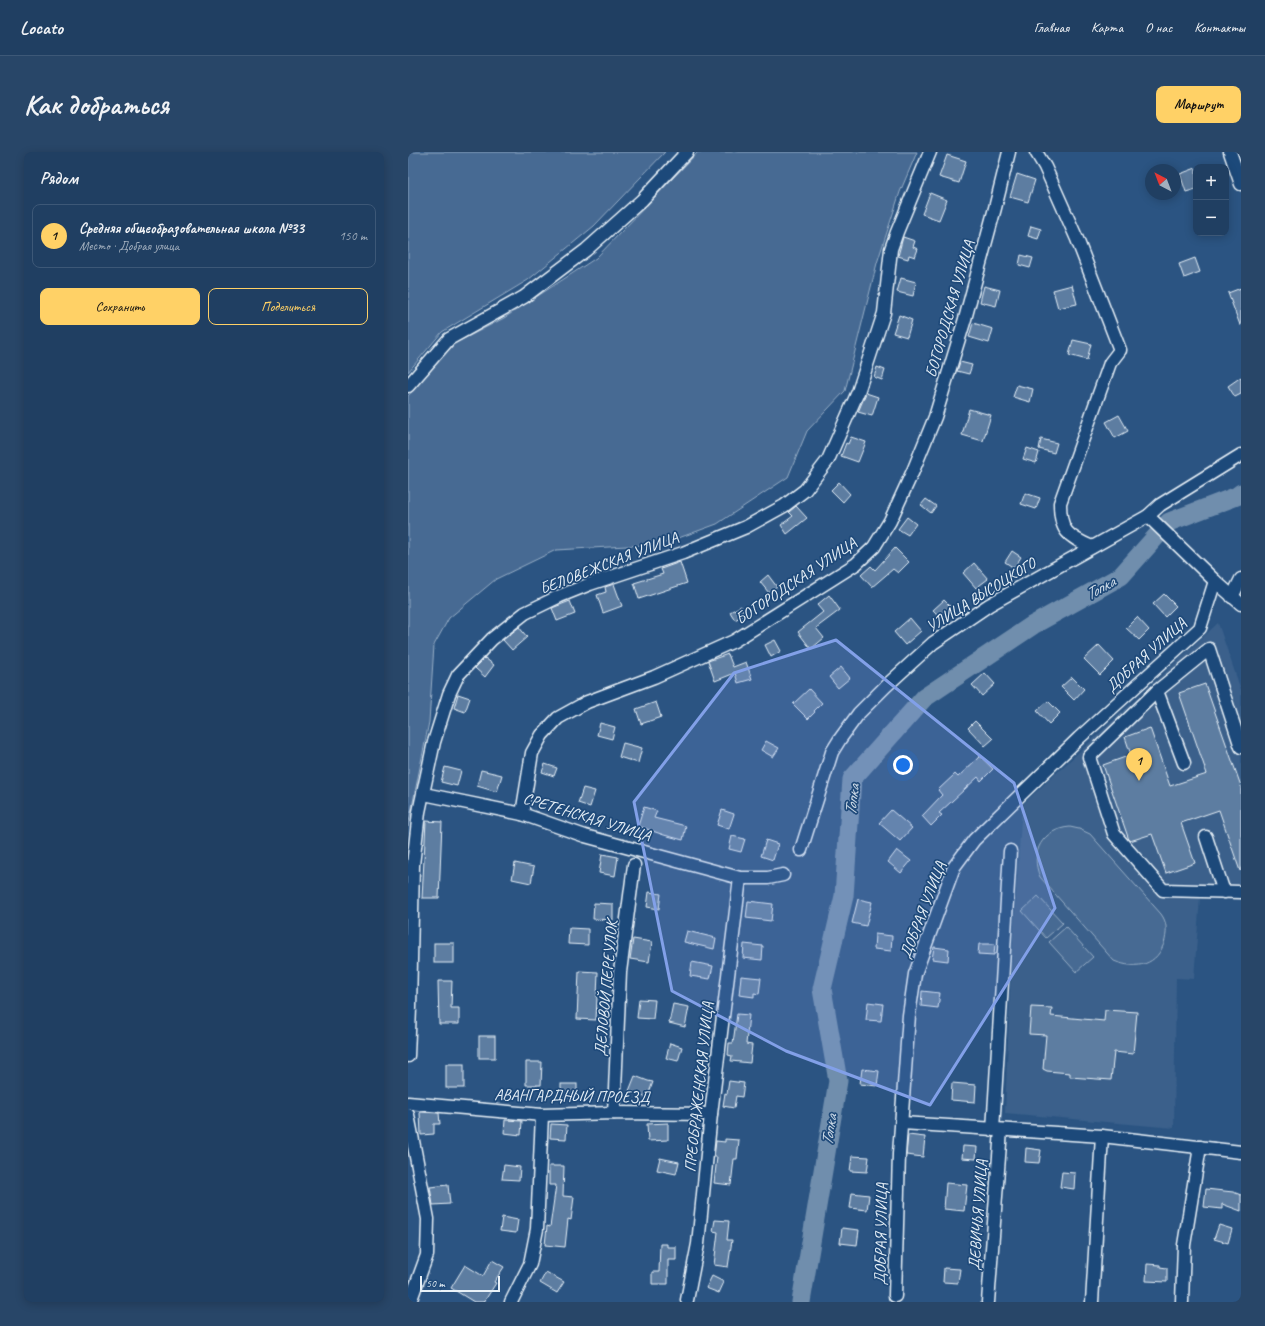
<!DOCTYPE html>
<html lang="ru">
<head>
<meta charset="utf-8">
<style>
	:root { --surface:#203f62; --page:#284668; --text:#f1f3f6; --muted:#a2afbe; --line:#3d5877; --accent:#ffd166 }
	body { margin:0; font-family:Caveat,sans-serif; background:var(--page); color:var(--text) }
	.controls { position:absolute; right:12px; top:12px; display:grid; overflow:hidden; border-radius:8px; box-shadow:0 2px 10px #0003 }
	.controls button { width:36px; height:36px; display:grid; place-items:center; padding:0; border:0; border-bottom:1px solid var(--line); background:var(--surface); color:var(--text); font:20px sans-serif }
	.compass { position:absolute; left:737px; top:12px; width:36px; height:36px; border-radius:50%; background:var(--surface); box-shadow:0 2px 10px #0003; rotate:318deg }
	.scale { position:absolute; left:12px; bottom:10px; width:80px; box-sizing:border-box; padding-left:4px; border:2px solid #e8f1f8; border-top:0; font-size:11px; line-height:14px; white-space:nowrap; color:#e8f1f8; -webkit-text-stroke:3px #1f4a7a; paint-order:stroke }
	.you { position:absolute; left:495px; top:613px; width:14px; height:14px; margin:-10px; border:3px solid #fff; border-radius:50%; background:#1a73e8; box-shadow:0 0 0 6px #1a73e833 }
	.badge { display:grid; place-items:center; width:26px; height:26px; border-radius:50%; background:var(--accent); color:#111; font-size:13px; font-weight:700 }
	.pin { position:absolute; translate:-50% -33px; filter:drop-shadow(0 1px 2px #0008) }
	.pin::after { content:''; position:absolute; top:21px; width:14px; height:12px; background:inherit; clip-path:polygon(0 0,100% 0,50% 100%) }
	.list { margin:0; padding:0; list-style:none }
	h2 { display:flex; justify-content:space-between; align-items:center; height:52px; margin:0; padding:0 16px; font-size:17px }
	h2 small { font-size:13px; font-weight:400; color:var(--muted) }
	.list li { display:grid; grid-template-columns:26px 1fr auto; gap:12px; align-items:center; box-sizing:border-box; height:64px; margin:0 8px 8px; padding:0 8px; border:1px solid var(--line); border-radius:8px }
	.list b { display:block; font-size:15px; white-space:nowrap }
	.list p { margin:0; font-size:13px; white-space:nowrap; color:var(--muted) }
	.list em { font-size:13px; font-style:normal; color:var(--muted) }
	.actions { display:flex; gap:8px; padding:12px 16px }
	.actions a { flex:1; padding:9px 0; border:1px solid var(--accent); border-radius:8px; text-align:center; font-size:14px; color:var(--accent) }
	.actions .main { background:var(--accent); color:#111 }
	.map { position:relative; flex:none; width:833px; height:1150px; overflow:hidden; border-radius:8px }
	header { display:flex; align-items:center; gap:24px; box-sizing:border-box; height:56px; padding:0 20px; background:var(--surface); border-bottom:1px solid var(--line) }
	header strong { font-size:19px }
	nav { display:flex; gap:22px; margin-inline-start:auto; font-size:14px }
	.intro { display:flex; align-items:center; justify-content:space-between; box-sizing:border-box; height:96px; padding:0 24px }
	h1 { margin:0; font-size:28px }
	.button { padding:10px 18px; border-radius:8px; background:var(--accent); color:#111; font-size:14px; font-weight:700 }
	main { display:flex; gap:24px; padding:0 24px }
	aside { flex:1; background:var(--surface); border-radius:8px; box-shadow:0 2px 10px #0003 }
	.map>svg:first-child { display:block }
</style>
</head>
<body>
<header>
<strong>Locato</strong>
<nav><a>Главная</a><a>Карта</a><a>О нас</a><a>Контакты</a></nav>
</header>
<div class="intro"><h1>Как добраться</h1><a class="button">Маршрут</a></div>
<main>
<aside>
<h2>Рядом<small></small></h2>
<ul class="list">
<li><span class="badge">1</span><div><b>Средняя общеобразовательная школа №33</b><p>Место · Добрая улица</p></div><em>150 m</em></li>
</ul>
<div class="actions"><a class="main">Сохранить</a><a>Поделиться</a></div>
</aside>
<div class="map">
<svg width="833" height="1150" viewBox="0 0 833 1150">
	<rect width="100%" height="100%" fill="#2b5482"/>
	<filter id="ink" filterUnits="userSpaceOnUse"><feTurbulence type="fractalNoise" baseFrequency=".025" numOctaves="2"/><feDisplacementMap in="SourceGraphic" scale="8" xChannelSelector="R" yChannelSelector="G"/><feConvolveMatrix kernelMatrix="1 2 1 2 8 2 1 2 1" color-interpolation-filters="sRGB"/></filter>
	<g filter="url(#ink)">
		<polygon fill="#3a608b" points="810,471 833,538 833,747 792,745 786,827 768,826 766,976 597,961 603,816 614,653"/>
		<g fill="#476b93" stroke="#98aec6">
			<polygon points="0,0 257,0 186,74 120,128 34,180 0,220"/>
			<polygon points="290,0 509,0 492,40 469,111 437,239 399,279 380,325 309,372 254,392 148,398 88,427 41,466 26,493 21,570 0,675 0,244 46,192 96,166 188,106"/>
			<path d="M662,675L671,677L682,682L753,762C759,770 759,778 757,788C750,814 728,818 706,809L632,725C621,700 635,677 662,675Z"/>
			<polygon points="630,744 655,771 638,786 614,759"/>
			<polygon points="658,775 685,805 668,820 641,790"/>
		</g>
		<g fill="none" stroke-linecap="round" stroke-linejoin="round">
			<polyline stroke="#708ead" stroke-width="19" points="393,1150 430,929 414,837 436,744 444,627 516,546 625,473 713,424 761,370 829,344 833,341"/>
		</g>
		<g fill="#5d7da1" stroke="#e8f1f8">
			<polygon points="539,3 558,9 551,31 531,25"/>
			<polygon points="788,16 788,37 778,40 772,22"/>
			<polygon points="609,22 627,28 620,50 602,45"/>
			<polygon points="522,41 539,48 531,68 514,62"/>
			<polygon points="623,74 633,77 630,87 620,84"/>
			<polygon points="495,85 507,89 505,95 510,97 507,105 501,103 500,107 490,104"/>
			<polygon points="613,103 625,106 622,116 611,113"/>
			<polygon points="787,106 792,120 776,126 771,112"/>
			<polygon points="493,126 508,130 505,144 489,140"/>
			<polygon points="664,133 669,152 650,156 645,138"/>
			<polygon points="576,134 592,138 588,154 572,150"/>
			<polygon points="833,136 833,173 832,173 820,141"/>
			<polygon points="491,163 504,168 499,185 485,181"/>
			<polygon points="565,171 585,177 581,191 561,185"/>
			<polygon points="665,188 683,192 679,208 661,203"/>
			<polygon points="552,210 564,213 561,222 549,219"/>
			<polygon points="469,215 477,218 474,228 466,225"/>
			<polygon points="833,225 833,242 827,245 820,234"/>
			<polygon points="609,233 625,237 622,250 605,245"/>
			<polygon points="458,241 470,245 464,264 450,260"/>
			<polygon points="561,257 583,263 575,289 554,283"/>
			<polygon points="711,263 720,279 707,286 698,270"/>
			<polygon points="443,285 458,290 450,310 433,304 438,291 440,292"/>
			<polygon points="633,287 649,291 646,301 631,297"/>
			<polygon points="619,296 631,300 628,311 615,307"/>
			<polygon points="431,330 442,342 435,350 423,338"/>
			<polygon points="617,341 632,346 628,357 613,352"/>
			<polygon points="518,347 528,354 523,361 513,353"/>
			<polygon points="388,354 399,366 379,382 373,373 385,364 381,360"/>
			<polygon points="499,365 508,372 500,383 490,377"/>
			<polygon points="487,396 501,410 490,421 485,417 464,435 453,423 463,414 467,418"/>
			<polygon points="604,399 613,405 606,416 597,410"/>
			<polygon points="272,410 279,431 231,447 226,431 255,422 253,417"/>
			<polygon points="566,411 580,427 568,436 555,421"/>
			<polygon points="360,423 369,435 361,441 352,430"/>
			<polygon points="206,432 214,454 195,461 189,443 198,440 197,435"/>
			<polygon points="756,442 768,454 757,465 745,452"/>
			<polygon points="421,443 432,458 408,476 416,486 403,497 390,480 415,460 409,453"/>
			<polygon points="536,448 545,457 534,467 525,458"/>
			<polygon points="162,449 167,462 149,469 144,456"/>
			<polygon points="333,454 337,462 327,468 322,460"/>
			<polygon points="729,465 741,478 731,488 718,476"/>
			<polygon points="502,466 513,479 497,493 486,480"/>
			<polygon points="111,475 119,485 104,498 95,488"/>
			<polygon points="367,488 373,499 363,505 357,493"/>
			<polygon points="691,493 706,509 692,523 676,507"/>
			<polygon points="320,502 325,515 338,510 344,527 330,531 327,521 307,529 300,509"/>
			<polygon points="77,506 86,513 77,525 67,516"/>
			<polygon points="433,515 442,526 430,536 421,525"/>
			<polygon points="577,521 587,532 574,544 564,533"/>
			<polygon points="664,525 676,537 666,548 653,535"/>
			<polygon points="797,532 833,634 833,718 832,719 811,658 773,671 787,711 758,721 744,682 722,689 721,688 695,613 723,603 717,585 742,576 762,634 799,622 771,541"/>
			<polygon points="401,537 414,551 406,559 407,560 400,567 385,552"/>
			<polygon points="50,542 62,546 57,560 46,556"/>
			<polygon points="640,549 652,561 641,572 629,559"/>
			<polygon points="248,550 253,565 233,572 228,557"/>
			<polygon points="567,569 585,587 577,594 560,576"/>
			<polygon points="192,571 207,575 204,587 189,583"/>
			<polygon points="358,589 371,596 365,605 353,598"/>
			<polygon points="215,591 234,596 230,611 211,605"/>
			<polygon points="572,604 585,617 573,629 570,625 531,661 534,663 523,674 514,664 534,643 530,638 547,622 550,625"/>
			<polygon points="137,612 149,616 146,624 134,620"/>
			<polygon points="37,615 53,619 49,634 33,630"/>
			<polygon points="73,618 94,623 89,640 69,634"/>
			<polygon points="175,636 187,639 182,655 170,651"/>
			<polygon points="236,655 249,659 246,666 278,674 275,688 256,683 230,674"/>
			<polygon points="314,658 326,662 321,677 309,673"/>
			<polygon points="483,658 504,676 492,689 471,671"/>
			<polygon points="18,669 34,670 31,746 14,746"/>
			<polygon points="324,684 337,687 333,700 321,697"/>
			<polygon points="358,688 370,692 365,708 353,704"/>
			<polygon points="489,698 503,709 493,721 480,710"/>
			<polygon points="194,702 210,705 207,724 191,721"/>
			<polygon points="107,711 126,715 123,731 104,727"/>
			<polygon points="241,740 253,742 251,757 239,755"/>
			<polygon points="450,747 464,750 458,774 444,771"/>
			<polygon points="340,749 365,752 363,769 338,766"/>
			<polygon points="186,751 205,752 205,768 185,767"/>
			<polygon points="161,776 180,777 180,793 160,792"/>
			<polygon points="279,779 308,786 306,797 276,790"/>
			<polygon points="467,782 484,784 483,799 466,797"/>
			<polygon points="225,787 244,790 241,810 222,807"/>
			<rect x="26" y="791" width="20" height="20"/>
			<polygon points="336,792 355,794 354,808 335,806"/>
			<polygon points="571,792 587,792 586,803 570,802"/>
			<polygon points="526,795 541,797 540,809 524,807"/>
			<polygon points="284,810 305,814 302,827 282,824"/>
			<polygon points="171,819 190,820 188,868 169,867"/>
			<polygon points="333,824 353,826 351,842 346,841 346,845 331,843"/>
			<polygon points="30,829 44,829 43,856 51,856 51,872 31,872"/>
			<polygon points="514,839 532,841 530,856 513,854"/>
			<polygon points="231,847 247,848 245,867 229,866"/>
			<polygon points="460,850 475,852 473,869 458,868"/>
			<polygon points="265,852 281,855 277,875 261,871"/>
			<polygon points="623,855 644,856 643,864 696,869 697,858 729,860 725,902 706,900 703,928 662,925 662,921 639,919 635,917 638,883 621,882"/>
			<polygon points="329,862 341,863 338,892 344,893 342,911 323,909 324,904 320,903 321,891 325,891"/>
			<rect x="71" y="884" width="16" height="22"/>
			<polygon points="262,891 274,895 270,909 258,906"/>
			<polygon points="118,910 134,910 133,933 118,933"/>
			<rect x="38" y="912" width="18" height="24"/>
			<polygon points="454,917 471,919 469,934 452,932"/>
			<polygon points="227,924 240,929 245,930 239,946 221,939"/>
			<polygon points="321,929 336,931 334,945 328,944 326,956 315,954 317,941 319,942"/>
			<polygon points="544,931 568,933 567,950 543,948"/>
			<rect x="153" y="932" width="16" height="13"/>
			<polygon points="12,960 31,961 32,972 26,972 26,982 13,983"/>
			<polygon points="97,968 114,969 113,983 96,981"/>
			<polygon points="260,971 260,988 240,989 239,972"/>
			<polygon points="143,972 159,973 158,987 142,986"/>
			<polygon points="500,983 517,985 515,1005 498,1003"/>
			<polygon points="317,987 331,988 329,1007 326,1007 323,1033 306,1031 309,1005 306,1005 308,989 317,990"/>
			<polygon points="555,994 569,995 568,1007 554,1006"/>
			<polygon points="618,996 633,998 631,1011 617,1010"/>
			<polygon points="444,1004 461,1005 459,1020 442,1019"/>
			<polygon points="252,1006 271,1010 268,1022 249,1018"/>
			<polygon points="96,1013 112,1015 111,1028 94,1027"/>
			<polygon points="141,1014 156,1014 155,1044 166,1045 163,1068 160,1067 157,1095 137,1093 139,1074 142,1075 148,1033 141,1033"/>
			<polygon points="654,1020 667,1021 666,1037 652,1035"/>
			<polygon points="538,1031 559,1033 556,1059 536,1057"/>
			<polygon points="40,1033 42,1052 25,1053 22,1035"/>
			<polygon points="798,1037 825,1040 833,1043 833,1059 814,1052 814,1057 796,1055"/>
			<polygon points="444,1041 461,1043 459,1058 442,1056"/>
			<polygon points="94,1065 110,1068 108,1081 92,1079"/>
			<polygon points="307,1068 321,1069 319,1088 324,1088 320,1115 306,1113 310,1080 305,1079"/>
			<polygon points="811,1073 824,1077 820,1091 806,1087"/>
			<polygon points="434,1076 451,1078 449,1093 432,1091"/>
			<polygon points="252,1092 259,1092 259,1095 268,1095 268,1108 260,1108 260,1132 244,1132 244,1120 251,1120"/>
			<polygon points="84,1108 96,1115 86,1130 88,1131 76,1150 66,1150 43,1136 57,1113 75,1124"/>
			<polygon points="739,1112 752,1113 752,1115 759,1116 759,1130 738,1129"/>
			<polygon points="536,1116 552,1117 550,1131 535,1130"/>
			<polygon points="138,1120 156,1130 149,1141 132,1131"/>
			<polygon points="304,1124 316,1130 311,1141 298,1136"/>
		</g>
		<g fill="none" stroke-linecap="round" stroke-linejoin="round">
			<g stroke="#e8f1f8" stroke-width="15">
				<g id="minor">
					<path d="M628,0L637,15L669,87L712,198L702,211L652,351C652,379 659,384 684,395"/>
					<polyline points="822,0 833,32"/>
					<polyline points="0,234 41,187 116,145 178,98 234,48 279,0"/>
					<polyline points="740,364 807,429 833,452"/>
					<polyline points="824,445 833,427"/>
					<polyline points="749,539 681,605 706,682 755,738 833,740"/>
					<polyline points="776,611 749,539 801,497 833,595"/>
					<polyline points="16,642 114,662 177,684 332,726 360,726 375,723"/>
					<polyline points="114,662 124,601 134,583 150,566 179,550 246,525 326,489 448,412 466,395 482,369 505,319 527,265 557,167 587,56 601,0"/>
					<polyline points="798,685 816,740"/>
					<polyline points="393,698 424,600 432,587 451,561 478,534 525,491 581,453 740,364 752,353 833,303"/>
					<polyline points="0,904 2,856 5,713 11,660 26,590 41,542 50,523 84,487 117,461 152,444 182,432 275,401 338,375 376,354 397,338 420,308 450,240 476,161 483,97 489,80 522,0"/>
					<polyline points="0,951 134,963 206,961 303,962"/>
					<polyline points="206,961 212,820 226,713"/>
					<polyline points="0,963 20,1067 19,1103 2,1150"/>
					<polyline points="494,971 694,984 833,1000"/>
					<polyline points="585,978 602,699"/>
					<polyline points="487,1144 491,1002 501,863 507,822 546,715 566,688 671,586 792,476 807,429"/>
					<polyline points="279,1148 290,1092 303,962 332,726"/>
					<polyline points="103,1150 122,1112 129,1077 134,963"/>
					<polyline points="580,1150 593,978"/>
					<polyline points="684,1150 694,984"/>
					<polyline points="774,1150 776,1093 792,995"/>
				</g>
			</g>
			<use href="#minor" stroke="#1f4a7a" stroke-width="12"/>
		</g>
	</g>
	<path fill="#82a0e8" fill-opacity="0.2" stroke="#82a0e8" stroke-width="3" stroke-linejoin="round" d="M428,488L606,631L647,756L522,953L378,899L264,839L226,650L326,521Z"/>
	<g text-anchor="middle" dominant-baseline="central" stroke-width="3.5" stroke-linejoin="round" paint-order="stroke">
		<g font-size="16" fill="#e8f1f8" stroke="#1f4a7a">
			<text transform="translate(542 157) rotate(-74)">БОГОРОДСКАЯ УЛИЦА</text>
			<text transform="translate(201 411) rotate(-21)">БЕЛОВЕЖСКАЯ УЛИЦА</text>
			<text transform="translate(388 429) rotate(-34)">БОГОРОДСКАЯ УЛИЦА</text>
			<text transform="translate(573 443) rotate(-32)">УЛИЦА ВЫСОЦКОГО</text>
			<text transform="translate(738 503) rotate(-42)">ДОБРАЯ УЛИЦА</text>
			<text transform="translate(179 665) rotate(17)">СРЕТЕНСКАЯ УЛИЦА</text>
			<text transform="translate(515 758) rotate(-69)">ДОБРАЯ УЛИЦА</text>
			<text transform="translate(198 836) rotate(-85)">ДЕЛОВОЙ ПЕРЕУЛОК</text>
			<text transform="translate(291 935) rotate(-84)">ПРЕОБРАЖЕНСКАЯ УЛИЦА</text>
			<text transform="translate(164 944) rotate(1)">АВАНГАРДНЫЙ ПРОЕЗД</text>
			<text transform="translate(570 1063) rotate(-86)">ДЕВИЧЬЯ УЛИЦА</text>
			<text transform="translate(473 1082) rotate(-89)">ДОБРАЯ УЛИЦА</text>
		</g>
		<g font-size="17" font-style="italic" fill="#d0dde9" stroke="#1f4a7a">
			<text transform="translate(692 436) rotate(-29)">Топка</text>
			<text transform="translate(444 648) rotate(-83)">Топка</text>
			<text transform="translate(421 978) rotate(-81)">Топка</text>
		</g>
	</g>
</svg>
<div class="controls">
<button>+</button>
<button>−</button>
</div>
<svg class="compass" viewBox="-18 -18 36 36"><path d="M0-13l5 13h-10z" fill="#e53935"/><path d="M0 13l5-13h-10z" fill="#a2afbe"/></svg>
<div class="scale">50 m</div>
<div class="you"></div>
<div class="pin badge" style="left:731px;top:629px">1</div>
</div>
</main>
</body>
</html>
